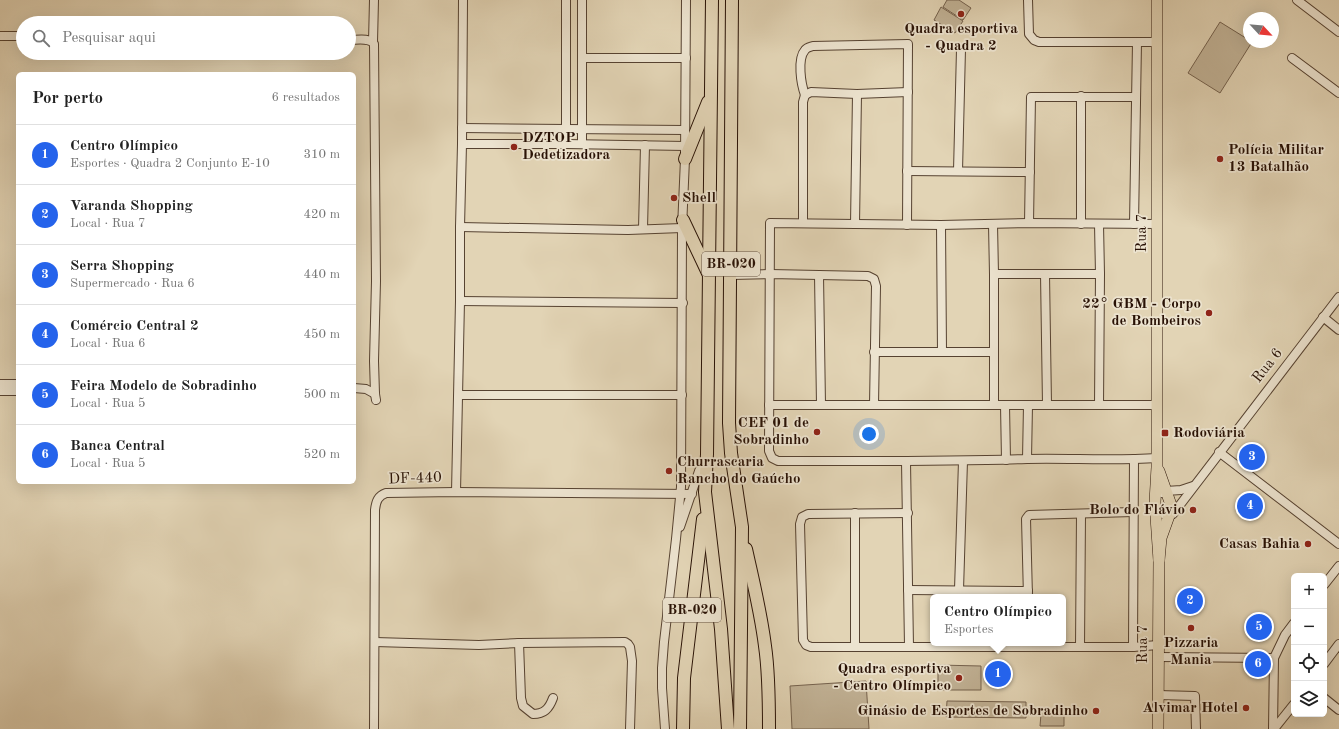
<!DOCTYPE html>
<html lang="pt">
<head>
<meta charset="utf-8">
<style>
	:root { --surface:#fff; --page:#f6f6f6; --text:#222; --muted:#767676; --line:#e0e0e0; --accent:#2563eb }
	body { margin:0; font-family:"Old Standard TT",serif; background:var(--page); color:var(--text) }
	.controls { position:absolute; right:12px; bottom:12px; display:grid; overflow:hidden; border-radius:6px; box-shadow:0 4px 16px #0002 }
	.controls button { width:36px; height:36px; display:grid; place-items:center; padding:0; border:0; border-bottom:1px solid var(--line); background:var(--surface); color:var(--text); font:20px sans-serif }
	.compass { position:absolute; left:1243px; top:12px; width:36px; height:36px; border-radius:50%; background:var(--surface); box-shadow:0 4px 16px #0002; rotate:116deg }
	.you { position:absolute; left:869px; top:434px; width:14px; height:14px; margin:-10px; border:3px solid #fff; border-radius:50%; background:#1a73e8; box-shadow:0 0 0 6px #1a73e833 }
	.badge { display:grid; place-items:center; width:26px; height:26px; border-radius:50%; background:var(--accent); color:#fff; font-size:13px; font-weight:700 }
	.pin { position:absolute; translate:-50% -50%; border:2px solid #fff; box-shadow:0 1px 4px #0006 }
	.popup { position:absolute; left:930px; top:594px; width:136px; height:52px; box-sizing:border-box; display:grid; place-content:center; border-radius:6px; background:var(--surface); filter:drop-shadow(0 1px 3px #0005); font-size:13px; white-space:nowrap; color:var(--muted) }
	.popup b { font-size:15px; color:var(--text) }
	.popup::after { content:''; position:absolute; left:50%; top:100%; margin-left:-8px; border:8px solid transparent; border-top-color:var(--surface) }
	.list { margin:0; padding:0; list-style:none }
	h2 { display:flex; justify-content:space-between; align-items:center; height:52px; margin:0; padding:0 16px; font-size:17px }
	h2 small { font-size:13px; font-weight:400; color:var(--muted) }
	.list li { display:grid; grid-template-columns:26px 1fr auto; gap:12px; align-items:center; box-sizing:border-box; height:60px; padding:0 16px; border-top:1px solid var(--line) }
	.list b { display:block; font-size:15px; white-space:nowrap }
	.list p { margin:0; font-size:13px; white-space:nowrap; color:var(--muted) }
	.list em { font-size:13px; font-style:normal; color:var(--muted) }
	.icon { flex:none; width:22px; height:22px; fill:none; stroke:currentColor; stroke-width:2; stroke-linecap:round; stroke-linejoin:round }
	.map { position:relative; flex:none; width:1339px; height:729px; overflow:hidden }
	.search { position:absolute; background:var(--surface); box-shadow:0 4px 16px #0002; left:16px; top:16px; width:340px; height:44px; display:flex; align-items:center; gap:10px; box-sizing:border-box; padding:0 14px; border-radius:22px; color:var(--muted); font-size:15px }
	.panel { position:absolute; background:var(--surface); box-shadow:0 4px 16px #0002; left:16px; top:72px; width:340px; height:412px; border-radius:6px }
	.map>svg:first-child { display:block }
</style>
</head>
<body>
<div class="map">
<svg width="1339" height="729" viewBox="0 0 1339 729">
	<rect width="100%" height="100%" fill="#e2d4b5"/>
	<filter id="stains"><feTurbulence type="fractalNoise" baseFrequency=".005" numOctaves="4"/><feColorMatrix values="0 0 0 0 .2 0 0 0 0 .09 0 0 0 0 .02 0 0 0 .5 -.17"/></filter>
	<radialGradient id="worn" r=".72"><stop offset=".6" stop-color="#630" stop-opacity="0"/><stop offset="1" stop-color="#630" stop-opacity=".3"/></radialGradient>
	<g fill="#c2b397" stroke="#75624e">
		<polygon points="947,0 959,0 971,8 963,20 943,7"/>
		<polygon points="941,7 963,21 955,33 934,20"/>
		<polygon points="1220,22 1249,40 1249,42 1252,42 1220,93 1188,73"/>
		<polygon points="938,665 981,666 981,690 938,690"/>
		<polygon points="866,681 869,729 792,729 790,686"/>
		<polygon points="947,701 1026,702 1026,718 946,717"/>
		<polygon points="1041,714 1064,714 1064,726 1040,726"/>
	</g>
	<g fill="none" stroke-linecap="round" stroke-linejoin="round">
		<g stroke="#564231" stroke-width="10">
			<g id="minor">
				<polyline points="1028,0 1029,34 1034,40 1039,42 1157,42"/>
				<polyline points="1297,0 1339,32"/>
				<polyline points="0,36 23,36"/>
				<path d="M349,40C357,40 369,37 374,44L376,281L374,361L375,394L376,400"/>
				<polyline points="373,42 374,0"/>
				<polyline points="582,58 686,58"/>
				<polyline points="1292,58 1339,93"/>
				<path d="M805,95C801,84 797,59 805,50C807,47 810,47 813,46L908,44L907,225"/>
				<polyline points="805,95 811,92 857,94 908,92"/>
				<polyline points="462,128 685,130"/>
				<polyline points="462,144 566,144 685,146"/>
				<polyline points="566,144 566,0"/>
				<polyline points="582,144 582,0"/>
				<polyline points="907,171 1030,172"/>
				<polyline points="958,171 961,49"/>
				<polyline points="803,223 803,102 805,95"/>
				<polyline points="1029,223 1031,97 1136,97"/>
				<polyline points="855,224 857,94"/>
				<polyline points="993,224 994,274 994,405"/>
				<polyline points="1081,224 1081,96"/>
				<polyline points="1134,224 1137,42"/>
				<path d="M1157,224L1029,223L941,225L770,223L769,451L772,458L778,461C861,461 944,462 1027,459C1070,458 1114,461 1157,458"/>
				<polyline points="941,225 942,352"/>
				<polyline points="460,227 628,230 682,228"/>
				<polyline points="643,229 645,145"/>
				<polyline points="994,274 1100,274"/>
				<polyline points="1045,274 1047,405"/>
				<polyline points="731,275 770,274 868,276 874,279 876,286 874,405"/>
				<polyline points="819,275 821,405"/>
				<polyline points="460,301 683,303"/>
				<polyline points="1323,317 1339,330"/>
				<polyline points="874,352 993,352"/>
				<polyline points="0,384 18,384"/>
				<polyline points="354,388 366,389 375,394"/>
				<polyline points="0,391 18,391"/>
				<polyline points="459,395 682,395"/>
				<polyline points="769,405 1157,405"/>
				<polyline points="1005,405 1006,460"/>
				<polyline points="1099,405 1100,274 1099,224"/>
				<polyline points="1219,452 1339,544"/>
				<polyline points="1027,459 1028,405"/>
				<polyline points="906,462 909,646"/>
				<polyline points="456,492 460,301 460,227 462,144 463,0"/>
				<polyline points="1162,493 1166,491 1181,490 1193,486"/>
				<polyline points="1155,509 1160,513 1169,516 1173,514 1339,297"/>
				<polyline points="908,513 808,514 802,517 800,524 803,640 806,645 811,647 1133,647 1158,645"/>
				<polyline points="680,527 699,471 705,459"/>
				<polyline points="1324,585 1339,566"/>
				<polyline points="908,590 1028,591"/>
				<polyline points="959,590 963,461"/>
				<polyline points="1028,597 1026,519 1029,515 1133,512"/>
				<polyline points="375,642 479,645 519,643 625,642 628,644 630,647 632,661 630,729"/>
				<path d="M519,643L521,698L523,706L533,714C544,714 549,709 553,698"/>
				<polyline points="855,647 855,513"/>
				<polyline points="1080,647 1081,514"/>
				<polyline points="1133,647 1134,459"/>
				<polyline points="1158,657 1274,658"/>
				<polyline points="1324,664 1339,644"/>
				<polyline points="1158,695 1195,696 1196,729"/>
				<polyline points="1324,698 1339,710"/>
				<path d="M374,729L375,510C376,501 378,496 386,493L456,492L692,494"/>
				<polyline points="665,729 662,688 662,668 664,642 676,539 681,487 682,228 685,159 686,0"/>
				<polyline points="1273,729 1274,658 1285,635 1294,623"/>
				<polyline points="1274,729 1294,704"/>
			</g>
		</g>
		<g stroke="#281105" stroke-width="12">
			<g id="major">
				<polyline points="1157,0 1157,467 1155,502 1159,560"/>
				<polyline points="1158,729 1159,560 1161,538 1170,513 1171,505 1159,471"/>
			</g>
		</g>
		<g stroke="#281105" stroke-width="14">
			<g id="highway">
				<polyline points="712,0 707,454 705,492 721,629 728,729"/>
				<polyline points="732,0 729,423 731,453 742,527 740,729"/>
				<polyline points="685,159 708,102"/>
				<polyline points="683,220 708,273"/>
				<path d="M746,549C753,581 761,613 765,646C769,673 769,701 769,729"/>
				<polyline points="683,729 684,678 703,519"/>
			</g>
		</g>
		<use href="#minor" stroke="#ece3cf" stroke-width="8"/>
		<use href="#major" stroke="#e2d4b5" stroke-width="11"/>
		<use href="#highway" stroke="#e2d4b5" stroke-width="12"/>
	</g>
	<g fill="#8f2418" stroke="#ece3cf" stroke-width="1.5">
		<circle cx="961" cy="14" r="4"/>
		<circle cx="514" cy="147" r="4"/>
		<circle cx="1220" cy="159" r="4"/>
		<circle cx="674" cy="198" r="4"/>
		<circle cx="1209" cy="313" r="4"/>
		<circle cx="817" cy="432" r="4"/>
		<rect x="1161" y="429" width="8" height="8" rx="2"/>
		<circle cx="669" cy="471" r="4"/>
		<circle cx="1193" cy="510" r="4"/>
		<circle cx="1308" cy="544" r="4"/>
		<circle cx="1191" cy="628" r="4"/>
		<circle cx="959" cy="678" r="4"/>
		<circle cx="1246" cy="708" r="4"/>
		<circle cx="1096" cy="711" r="4"/>
	</g>
	<g text-anchor="middle" dominant-baseline="central" stroke-width="3.5" stroke-linejoin="round" paint-order="stroke">
		<g fill="#ece3cf" stroke="#635042" stroke-width="1">
			<rect x="702" y="252" width="58" height="24" rx="3"/>
			<rect x="663" y="598" width="58" height="24" rx="3"/>
		</g>
		<g font-size="14" font-weight="bold" fill="#281105">
			<text x="731" y="264">BR-020</text>
			<text x="692" y="610">BR-020</text>
		</g>
		<g font-size="15" font-weight="bold" fill="#281105" stroke="#ece3cf" text-anchor="end">
			<text x="961" y="29" text-anchor="middle">Quadra esportiva<tspan x="961" dy="17">- Quadra 2</tspan></text>
			<text x="522" y="138" text-anchor="start">DZTOP<tspan x="522" dy="17">Dedetizadora</tspan></text>
			<text x="1228" y="150" text-anchor="start">Polícia Militar<tspan x="1228" dy="17">13 Batalhão</tspan></text>
			<text x="682" y="198" text-anchor="start">Shell</text>
			<text x="1201" y="304">22° GBM - Corpo<tspan x="1201" dy="17">de Bombeiros</tspan></text>
			<text x="809" y="423">CEF 01 de<tspan x="809" dy="17">Sobradinho</tspan></text>
			<text x="1173" y="433" text-anchor="start">Rodoviária</text>
			<text x="677" y="462" text-anchor="start">Churrascaria<tspan x="677" dy="17">Rancho do Gaúcho</tspan></text>
			<text x="1185" y="510">Bolo do Flávio</text>
			<text x="1300" y="544">Casas Bahia</text>
			<text x="1191" y="643" text-anchor="middle">Pizzaria<tspan x="1191" dy="17">Mania</tspan></text>
			<text x="951" y="669">Quadra esportiva<tspan x="951" dy="17">- Centro Olímpico</tspan></text>
			<text x="1238" y="708">Alvimar Hotel</text>
			<text x="1088" y="711">Ginásio de Esportes de Sobradinho</text>
		</g>
		<g font-size="15" fill="#281105" stroke="#ece3cf">
			<text transform="translate(1142 233) rotate(-90)">Rua 7</text>
			<text transform="translate(1268 366) rotate(-52)">Rua 6</text>
			<text transform="translate(415 479) rotate(-2)">DF-440</text>
			<text transform="translate(1143 644) rotate(-90)">Rua 7</text>
		</g>
	</g>
	<rect width="100%" height="100%" filter="url(#stains)"/>
	<rect width="100%" height="100%" fill="url(#worn)"/>
</svg>
<div class="controls">
<button>+</button>
<button>−</button>
<button><svg class="icon" aria-label="locate" viewBox="0 0 24 24"><circle cx="12" cy="12" r="6"/><path d="M12 2v4M12 18v4M2 12h4M18 12h4"/></svg></button>
<button><svg class="icon" aria-label="layers" viewBox="0 0 24 24"><path d="M12 4l9 5-9 5-9-5zM3 14l9 5 9-5"/></svg></button>
</div>
<svg class="compass" viewBox="-18 -18 36 36"><path d="M0-13l5 13h-10z" fill="#e53935"/><path d="M0 13l5-13h-10z" fill="#767676"/></svg>
<div class="you"></div>
<div class="pin badge" style="left:998px;top:674px">1</div>
<div class="popup"><b>Centro Olímpico</b>Esportes</div>
<div class="pin badge" style="left:1190px;top:601px">2</div>
<div class="pin badge" style="left:1252px;top:457px">3</div>
<div class="pin badge" style="left:1250px;top:506px">4</div>
<div class="pin badge" style="left:1259px;top:627px">5</div>
<div class="pin badge" style="left:1258px;top:664px">6</div>
<div class="search"><svg class="icon" aria-label="search" viewBox="0 0 24 24"><circle cx="10" cy="10" r="6"/><path d="M15 15l6 6"/></svg>Pesquisar aqui</div>
<section class="panel">
<h2>Por perto<small>6 resultados</small></h2>
<ul class="list">
<li><span class="badge">1</span><div><b>Centro Olímpico</b><p>Esportes · Quadra 2 Conjunto E-10</p></div><em>310 m</em></li>
<li><span class="badge">2</span><div><b>Varanda Shopping</b><p>Local · Rua 7</p></div><em>420 m</em></li>
<li><span class="badge">3</span><div><b>Serra Shopping</b><p>Supermercado · Rua 6</p></div><em>440 m</em></li>
<li><span class="badge">4</span><div><b>Comércio Central 2</b><p>Local · Rua 6</p></div><em>450 m</em></li>
<li><span class="badge">5</span><div><b>Feira Modelo de Sobradinho</b><p>Local · Rua 5</p></div><em>500 m</em></li>
<li><span class="badge">6</span><div><b>Banca Central</b><p>Local · Rua 5</p></div><em>520 m</em></li>
</ul>
</section>
</div>
</body>
</html>
